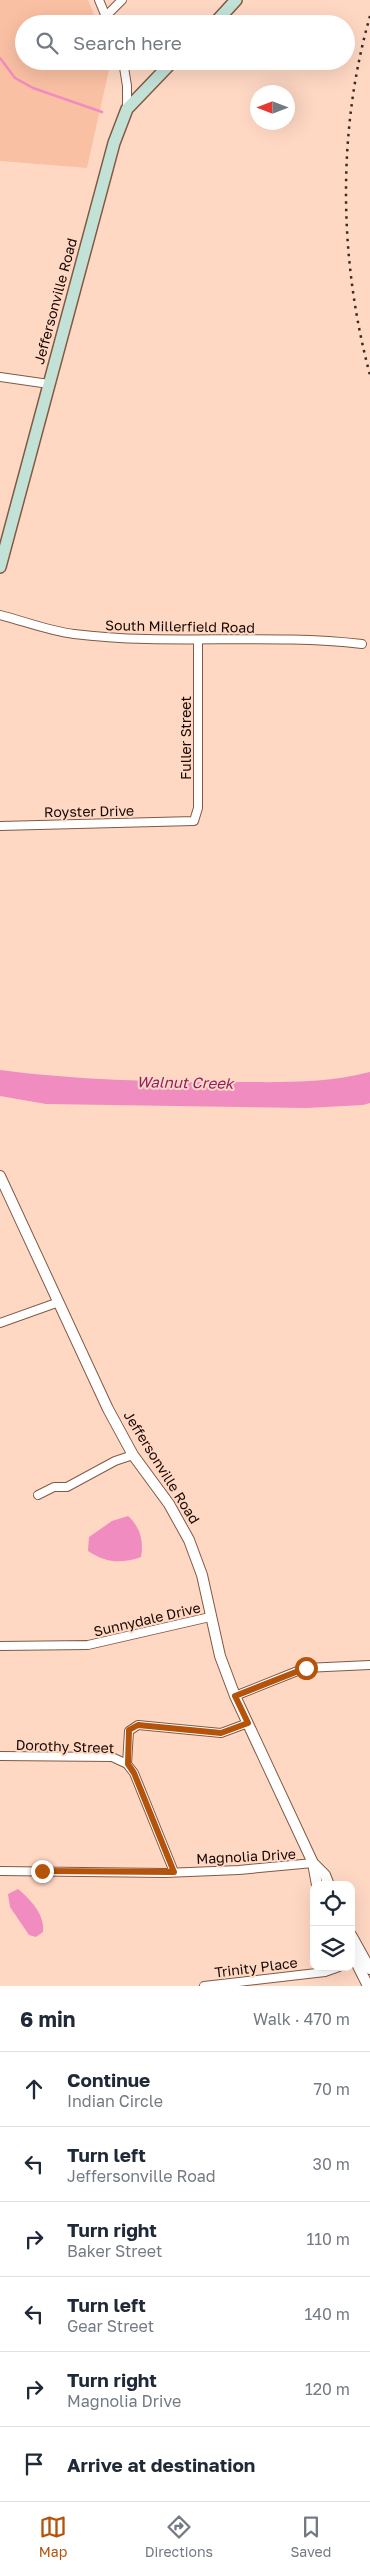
<!DOCTYPE html>
<html lang="en">
<head>
<meta charset="utf-8">
<style>
	:root { --surface:#fff; --page:#f2f2f3; --text:#1f2937; --muted:#747a83; --line:#e0e1e3; --accent:#b45309 }
	body { margin:0; font-family:"Golos Text",sans-serif; background:var(--page); color:var(--text) }
	.controls { position:absolute; right:15px; bottom:15px; display:grid; overflow:hidden; border-radius:10px; box-shadow:0 5px 20px #0002 }
	.controls button { width:45px; height:45px; display:grid; place-items:center; padding:0; border:0; border-bottom:1px solid var(--line); background:var(--surface); color:var(--text); font:25px sans-serif }
	.compass { position:absolute; left:250px; top:85px; width:45px; height:45px; border-radius:50%; background:var(--surface); box-shadow:0 5px 20px #0002; rotate:270deg }
	.stop { position:absolute; width:15px; height:15px; margin:-11px; border:4px solid #b45309; border-radius:50%; background:#fff }
	.stop.end { background:#b45309; border-color:#fff; box-shadow:0 1px 5px #0008 }
	.list { margin:0; padding:0; list-style:none }
	h2 { display:flex; justify-content:space-between; align-items:center; height:65px; margin:0; padding:0 20px; font-size:21px }
	h2 small { font-size:16px; font-weight:400; color:var(--muted) }
	.list li { display:grid; grid-template-columns:32px 1fr auto; gap:15px; align-items:center; box-sizing:border-box; height:75px; padding:0 20px; border-top:1px solid var(--line) }
	.list b { display:block; font-size:19px; white-space:nowrap }
	.list p { margin:0; font-size:16px; white-space:nowrap; color:var(--muted) }
	.list em { font-size:16px; font-style:normal; color:var(--muted) }
	.icon { flex:none; width:28px; height:28px; fill:none; stroke:currentColor; stroke-width:2; stroke-linecap:round; stroke-linejoin:round }
	.map { position:relative; flex:none; width:370px; height:1986px; overflow:hidden }
	.search { position:absolute; background:var(--surface); box-shadow:0 5px 20px #0002; left:15px; right:15px; top:15px; height:55px; display:flex; align-items:center; gap:12px; box-sizing:border-box; padding:0 18px; border-radius:28px; color:var(--muted); font-size:19px }
	.sheet { height:515px; background:var(--surface) }
	nav { display:flex; justify-content:space-around; align-items:center; box-sizing:border-box; height:70px; border-top:1px solid var(--line); background:var(--surface); font-size:14px; color:var(--muted) }
	nav a { display:grid; justify-items:center; gap:2px }
	nav .on { color:var(--accent) }
	.map>svg:first-child { display:block }
</style>
</head>
<body>
<div class="map">
<svg width="370" height="1986" viewBox="0 0 370 1986">
	<rect width="100%" height="100%" fill="#ffd8c4"/>
	<polygon fill="#fac0a3" points="0,0 88,0 98,24 24,24 24,61 111,61 87,168 0,161"/>
	<g fill="#f08cc0">
		<path d="M0,1070C76,1080 154,1082 231,1082C280,1082 322,1084 370,1072V1103L363,1105L307,1108L46,1104L0,1096Z"/>
		<path d="M128,1516C140,1527 144,1541 141,1557C121,1564 106,1563 88,1551L89,1537L112,1521Z"/>
		<path d="M18,1889C31,1900 45,1915 43,1932L36,1937L29,1935L10,1907L8,1894Z"/>
	</g>
	<g fill="none" stroke-linecap="round" stroke-linejoin="round">
		<polyline stroke="#f08cc0" stroke-width="2.5" points="0,58 15,78 33,88 102,112"/>
		<g stroke="#825943" stroke-width="10">
			<g id="minor">
				<polyline points="99,0 109,24"/>
				<polyline points="106,16 122,0"/>
				<polyline points="123,61 127,86 127,109"/>
				<polyline points="0,377 49,384"/>
				<path d="M0,615C24,621 49,631 74,634C169,646 266,633 362,644"/>
				<polyline points="0,826 194,821 198,808 198,640"/>
				<polyline points="0,1323 59,1302"/>
				<polyline points="38,1495 54,1487 67,1487 115,1461 133,1455"/>
				<polyline points="0,1646 88,1645 210,1617"/>
				<polyline points="235,1696 305,1668 370,1665"/>
				<polyline points="0,1756 112,1757 127,1764"/>
				<polyline points="0,1871 165,1873 239,1870 313,1863"/>
				<polyline points="174,1872 134,1773 127,1764 129,1731 138,1725 221,1733 248,1723"/>
				<polyline points="204,1986 325,1972 339,1967"/>
			</g>
		</g>
		<g stroke="#825943" stroke-width="12">
			<g id="tertiary">
				<polyline points="0,1176 108,1409 133,1455 169,1504 189,1540 202,1575 220,1656 235,1696 313,1863 325,1875 329,1885"/>
				<polyline points="313,1863 317,1885"/>
				<polyline points="351,1935 370,1969"/>
				<polyline points="351,1952 368,1986"/>
			</g>
		</g>
		<g stroke="#825943" stroke-width="14">
			<g id="secondary">
				<polyline points="214,24 236,0"/>
				<polyline points="0,567 114,143 127,109 173,61"/>
			</g>
		</g>
		<use href="#minor" stroke="#fff" stroke-width="8"/>
		<use href="#tertiary" stroke="#fff" stroke-width="10"/>
		<use href="#secondary" stroke="#c2e2d8" stroke-width="11"/>
		<path stroke="#3b2820" stroke-width="2.5" stroke-dasharray="2.5 5" stroke-linecap="butt" d="M370,16C337,131 339,260 370,375"/>
	</g>
	<g fill="none" stroke-linecap="round" stroke-linejoin="round">
		<polyline stroke="#b45309" stroke-width="6" points="42,1871 174,1872 134,1773 128,1764 129,1730 138,1725 221,1733 248,1723 235,1696 306,1668"/>
	</g>
	<g text-anchor="middle" dominant-baseline="central" stroke-width="4" stroke-linejoin="round" paint-order="stroke">
		<g font-size="14" fill="#180802" stroke="#ffd8c4">
			<text transform="translate(55 301) rotate(-75)">Jeffersonville Road</text>
			<text transform="translate(180 626) rotate(1)">South Millerfield Road</text>
			<text transform="translate(185 738) rotate(-90)">Fuller Street</text>
			<text transform="translate(89 811) rotate(-1)">Royster Drive</text>
			<text transform="translate(162 1467) rotate(58)">Jeffersonville Road</text>
			<text transform="translate(147 1619) rotate(-13)">Sunnydale Drive</text>
			<text transform="translate(65 1746) rotate(2)">Dorothy Street</text>
			<text transform="translate(246 1856) rotate(-3)">Magnolia Drive</text>
			<text transform="translate(256 1967) rotate(-7)">Trinity Place</text>
		</g>
		<g font-size="15" font-style="italic" fill="#921e65" stroke="#ffd8c4">
			<text transform="translate(185 1082) rotate(1)">Walnut Creek</text>
		</g>
	</g>
</svg>
<div class="controls">
<button><svg class="icon" aria-label="locate" viewBox="0 0 24 24"><circle cx="12" cy="12" r="6"/><path d="M12 2v4M12 18v4M2 12h4M18 12h4"/></svg></button>
<button><svg class="icon" aria-label="layers" viewBox="0 0 24 24"><path d="M12 4l9 5-9 5-9-5zM3 14l9 5 9-5"/></svg></button>
</div>
<svg class="compass" viewBox="-18 -18 36 36"><path d="M0-13l5 13h-10z" fill="#e53935"/><path d="M0 13l5-13h-10z" fill="#747a83"/></svg>
<div class="stop" style="left:306px;top:1668px"></div>
<div class="stop end" style="left:42px;top:1871px"></div>
<div class="search"><svg class="icon" aria-label="search" viewBox="0 0 24 24"><circle cx="10" cy="10" r="6"/><path d="M15 15l6 6"/></svg>Search here</div>
</div>
<section class="sheet">
<h2>6 min<small>Walk · 470 m</small></h2>
<ul class="list">
<li><svg class="icon" aria-label="ahead" viewBox="0 0 24 24"><path d="M12 20V5M6 11l6-6 6 6"/></svg><div><b>Continue</b><p>Indian Circle</p></div><em>70 m</em></li>
<li><svg class="icon" aria-label="left" viewBox="0 0 24 24"><path d="M17 20v-9H6M10 6l-5 5 5 5"/></svg><div><b>Turn left</b><p>Jeffersonville Road</p></div><em>30 m</em></li>
<li><svg class="icon" aria-label="right" viewBox="0 0 24 24"><path d="M7 20v-9h11M14 6l5 5-5 5"/></svg><div><b>Turn right</b><p>Baker Street</p></div><em>110 m</em></li>
<li><svg class="icon" aria-label="left" viewBox="0 0 24 24"><path d="M17 20v-9H6M10 6l-5 5 5 5"/></svg><div><b>Turn left</b><p>Gear Street</p></div><em>140 m</em></li>
<li><svg class="icon" aria-label="right" viewBox="0 0 24 24"><path d="M7 20v-9h11M14 6l5 5-5 5"/></svg><div><b>Turn right</b><p>Magnolia Drive</p></div><em>120 m</em></li>
<li><svg class="icon" aria-label="arrive" viewBox="0 0 24 24"><path d="M6 21V4h12l-3 4 3 4H6"/></svg><div><b>Arrive at destination</b></div></li>
</ul>
</section>
<nav>
<a class="on"><svg class="icon" aria-label="map" viewBox="0 0 24 24"><path d="M3 6l6-2 6 2 6-2v14l-6 2-6-2-6 2zM9 4v14M15 6v14"/></svg>Map</a>
<a><svg class="icon" aria-label="directions" viewBox="0 0 24 24"><path d="M12 3l9 9-9 9-9-9zM9 14v-3h6M13 9l2 2-2 2"/></svg>Directions</a>
<a><svg class="icon" aria-label="saved" viewBox="0 0 24 24"><path d="M7 4h10v16l-5-4-5 4z"/></svg>Saved</a>
</nav>
</body>
</html>
